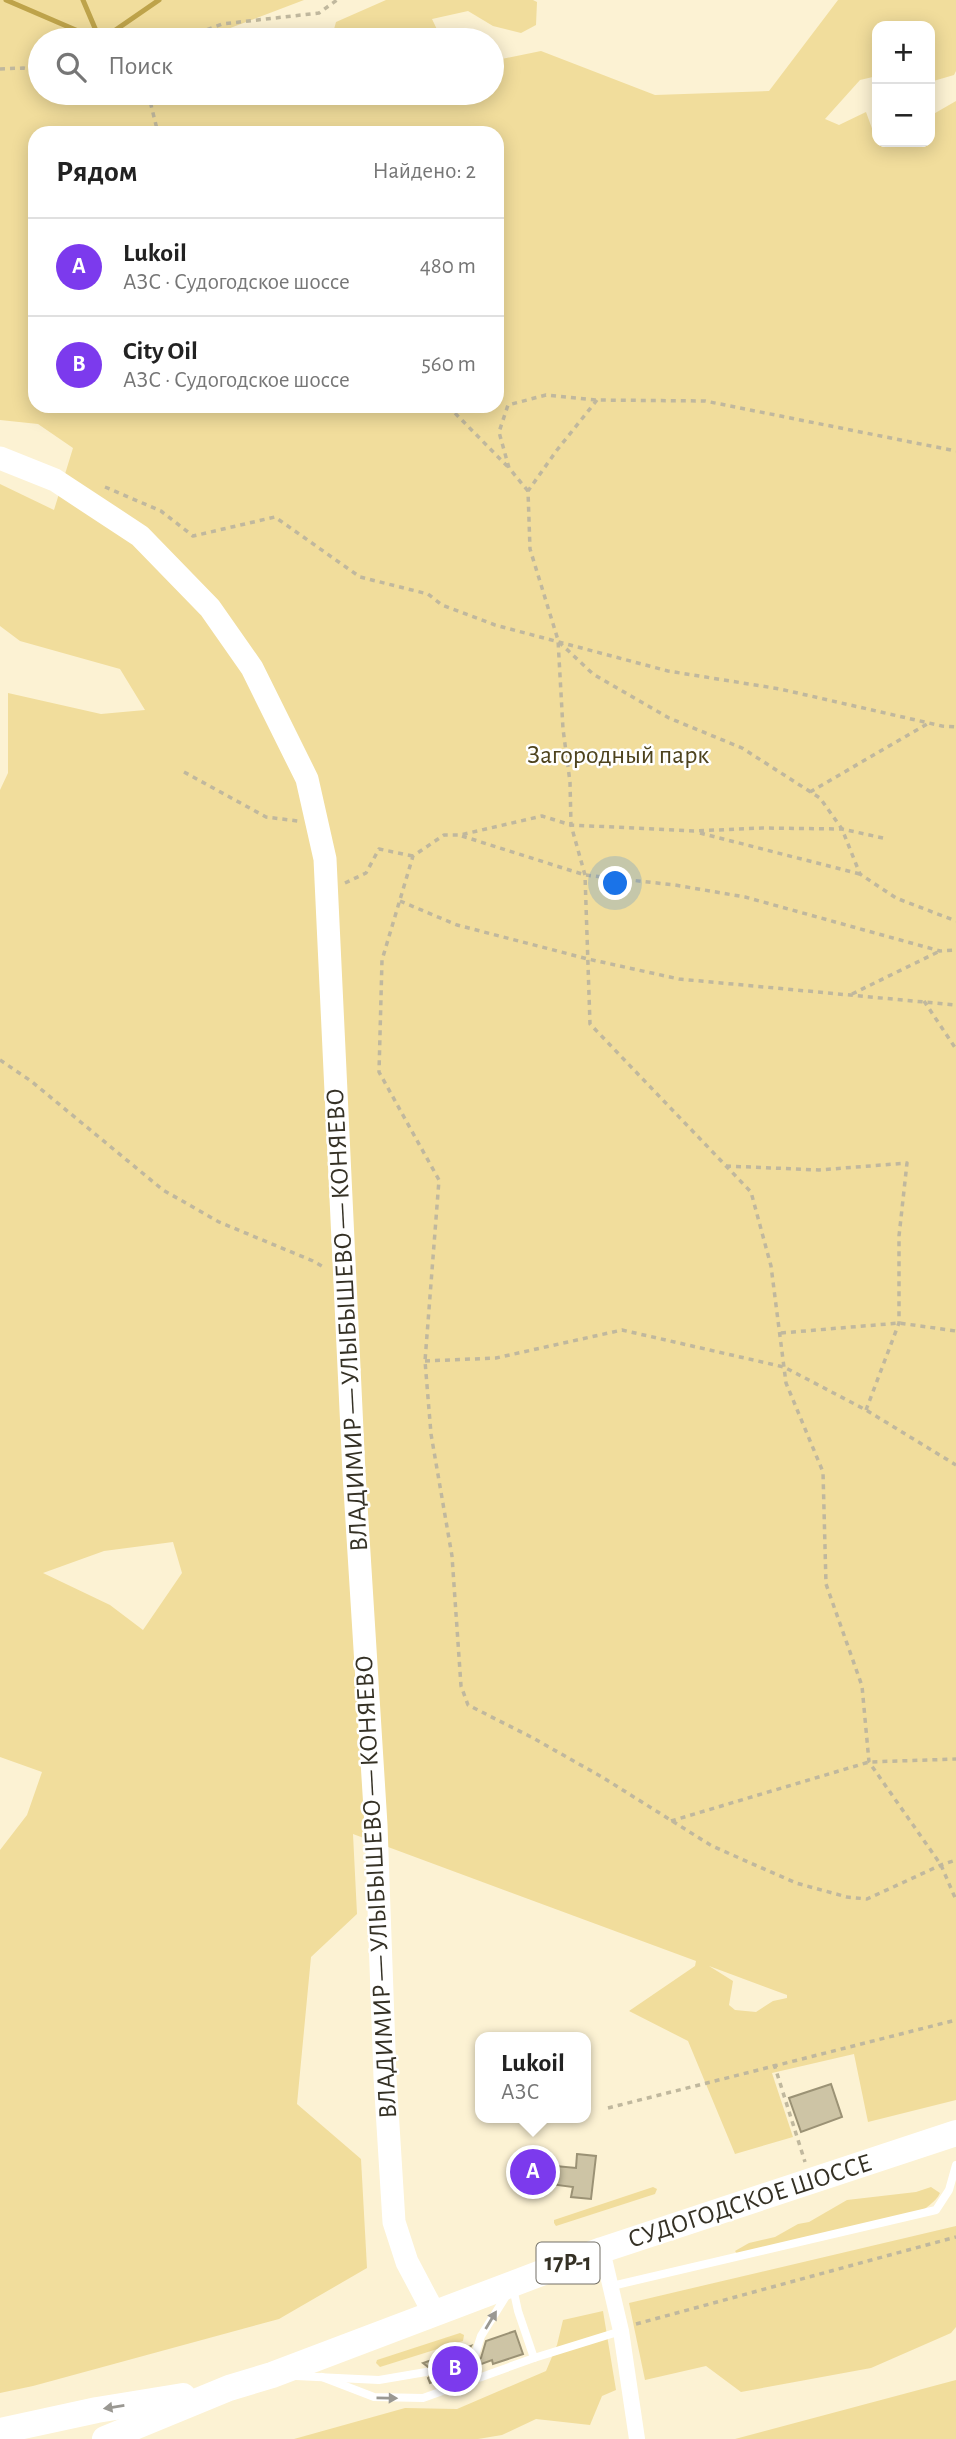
<!DOCTYPE html>
<html lang="ru">
<head>
<meta charset="utf-8">
<style>
	:root { --surface:#fff; --page:#f6f6f6; --text:#222; --muted:#767676; --line:#e0e0e0; --accent:#7c3aed }
	body { margin:0; font-family:"Alegreya Sans",sans-serif; background:var(--page); color:var(--text) }
	.controls { position:absolute; right:21px; top:21px; display:grid; overflow:hidden; border-radius:14px; box-shadow:0 4px 18px #0003 }
	.controls button { width:63px; height:63px; display:grid; place-items:center; padding:0; border:0; border-bottom:2px solid var(--line); background:var(--surface); color:var(--text); font:35px sans-serif }
	.you { position:absolute; left:616px; top:884px; width:24px; height:24px; margin:-18px; border:5px solid #fff; border-radius:50%; background:#1a73e8; box-shadow:0 0 0 10px #1a73e833 }
	.badge { display:grid; place-items:center; width:46px; height:46px; border-radius:50%; background:var(--accent); color:#fff; font-size:23px; font-weight:700 }
	.pin { position:absolute; translate:-50% -50%; border:4px solid #fff; box-shadow:0 2px 7px #0006 }
	.popup { position:absolute; left:475px; top:2032px; width:116px; height:91px; box-sizing:border-box; display:grid; place-content:center; border-radius:14px; background:var(--surface); filter:drop-shadow(0 2px 5px #0005); font-size:23px; white-space:nowrap; color:var(--muted) }
	.popup b { font-size:26px; color:var(--text) }
	.popup::after { content:''; position:absolute; left:50%; top:100%; margin-left:-14px; border:14px solid transparent; border-top-color:var(--surface) }
	.list { margin:0; padding:0; list-style:none }
	h2 { display:flex; justify-content:space-between; align-items:center; height:91px; margin:0; padding:0 28px; font-size:30px }
	h2 small { font-size:23px; font-weight:400; color:var(--muted) }
	.list li { display:grid; grid-template-columns:46px 1fr auto; gap:21px; align-items:center; box-sizing:border-box; height:98px; padding:0 28px; border-top:2px solid var(--line) }
	.list b { display:block; font-size:26px; white-space:nowrap }
	.list p { margin:0; font-size:23px; white-space:nowrap; color:var(--muted) }
	.list em { font-size:23px; font-style:normal; color:var(--muted) }
	.icon { flex:none; width:38px; height:38px; fill:none; stroke:currentColor; stroke-width:2; stroke-linecap:round; stroke-linejoin:round }
	.map { position:relative; flex:none; width:956px; height:2439px; overflow:hidden }
	.search { position:absolute; background:var(--surface); box-shadow:0 4px 18px #0003; left:28px; top:28px; width:476px; height:77px; display:flex; align-items:center; gap:18px; box-sizing:border-box; padding:0 24px; border-radius:38px; color:var(--muted); font-size:26px }
	.panel { position:absolute; background:var(--surface); box-shadow:0 4px 18px #0003; left:28px; top:126px; width:476px; height:287px; border-radius:21px }
	.map>svg:first-child { display:block }
</style>
</head>
<body>
<div class="map">
<svg width="956" height="2439" viewBox="0 0 956 2439">
	<rect width="100%" height="100%" fill="#fcf2d3"/>
	<g fill="#f1dd9c" fill-rule="evenodd">
		<path d="M0,0H304L225,30L231,40H40V93H492V59L497,60L541,51L655,95L769,91L838,0H956V71L954,75L930,82V26H877V76L860,80L825,119L839,125L866,112L878,145L884,142H930V116L956,101V2100L868,2122L854,2054L772,2073L793,2137L735,2154L688,2041L629,2011L695,1966L696,1961L353,1834L357,1914L311,1957L297,2104L361,2159L367,2268L279,2319L33,2386L0,2393V1850L27,1815L42,1772L0,1757V790L8,773V693L101,714L145,710L120,669L20,641L0,626V484L54,510L73,448L38,424L0,420ZM35,133H497V406H35ZM173,1542L182,1573L143,1630L110,1605L43,1573L104,1551ZM709,1966L787,1995V1998L773,2001L756,2012L735,2010L729,2005L733,1981Z"/>
		<polygon points="386,0 533,0 537,2 536,25 521,33 493,26 468,11 432,19 442,40 331,40 336,22"/>
		<polygon points="653,2187 657,2189 655,2194 556,2226 554,2223 554,2220"/>
		<path d="M931,2187L940,2193C936,2203 924,2207 918,2216L738,2255L735,2251L749,2243L775,2237L798,2224L809,2222L847,2200L916,2192Z"/>
		<polygon points="956,2226 956,2327 951,2333 871,2368 741,2392 706,2366 645,2380 629,2303"/>
		<polygon points="603,2311 616,2390 602,2396 590,2425 536,2419 502,2435 478,2439 294,2439 405,2408 457,2409 546,2371 557,2345 563,2320"/>
		<polygon points="460,2333 464,2335 463,2341 380,2367 376,2363 377,2360"/>
		<polygon points="956,2380 956,2439 735,2439"/>
	</g>
	<g fill="none" stroke-linecap="round" stroke-linejoin="round">
		<g stroke="#bea34a" stroke-width="5">
			<polyline points="6,0 99,40"/>
			<polyline points="83,0 100,40"/>
			<polyline points="101,40 159,0"/>
		</g>
	</g>
	<g fill="#cdc4a5" stroke="#9b9275" stroke-width="2">
		<polygon points="831,2084 842,2117 801,2132 789,2098"/>
		<polygon points="577,2154 596,2156 591,2199 571,2197 573,2187 543,2183 542,2191 518,2188 522,2157 545,2159 545,2165 576,2168"/>
		<polygon points="515,2331 523,2354 493,2364 492,2360 430,2383 428,2378 432,2375 432,2370 423,2363 471,2346 466,2354 466,2359 470,2362 477,2361 481,2358 486,2341"/>
	</g>
	<g fill="none" stroke-linecap="round" stroke-linejoin="round">
		<g stroke="#c0b89e" stroke-width="3.5" stroke-dasharray="5 5" stroke-linecap="butt">
			<polyline points="179,40 222,24 319,13 337,0"/>
			<polyline points="0,69 23,68 40,71"/>
			<polyline points="148,93 158,133"/>
			<polyline points="597,400 557,450 528,491 530,549 558,640 563,729 570,782 571,825 585,875 590,1024 751,1192 771,1266 786,1383 823,1472 826,1584 862,1686 869,1762 941,1865 956,1900"/>
			<polyline points="448,406 508,467"/>
			<polyline points="105,487 161,511 193,536 275,517 360,577 428,594 442,605 495,625 668,671 780,689 942,726 956,727"/>
			<polyline points="528,491 509,468 499,432 508,405 546,395 597,400 705,401 956,451"/>
			<polyline points="559,642 593,674 669,718 742,748 820,798 842,829 860,874 896,898 956,921"/>
			<polyline points="184,772 266,817 298,821"/>
			<polyline points="810,792 927,724"/>
			<polyline points="700,833 860,874"/>
			<polyline points="462,836 585,875 675,885 745,897 940,951 956,950"/>
			<polyline points="883,838 842,829 762,828 694,831 571,825 542,816 460,835 444,835 413,856 382,960 379,1072 439,1180 425,1361 431,1434 452,1556 461,1686 468,1705 533,1738 602,1777 712,1846 796,1883 847,1897 867,1899 941,1865 956,1860"/>
			<polyline points="345,883 366,873 379,849 413,856"/>
			<polyline points="400,901 457,925 588,959 679,979 956,1005"/>
			<polyline points="852,994 940,951"/>
			<polyline points="924,1001 956,1049"/>
			<polyline points="0,1060 31,1081 163,1190 219,1222 313,1261 325,1268"/>
			<polyline points="726,1166 819,1170 907,1163 899,1236 899,1323 866,1410"/>
			<polyline points="781,1333 899,1323 956,1331"/>
			<polyline points="425,1361 496,1358 622,1330 784,1367 866,1410 956,1465"/>
			<polyline points="671,1821 869,1762 956,1759"/>
			<polyline points="774,2064 805,2162"/>
			<polyline points="608,2108 956,2020"/>
			<polyline points="636,2324 956,2237"/>
		</g>
		<g stroke="#fff" stroke-width="8">
			<polyline points="612,2286 936,2210 949,2190 956,2165"/>
			<polyline points="513,2288 518,2311 534,2358"/>
			<polyline points="472,2356 475,2355 481,2336 508,2293"/>
			<polyline points="296,2376 379,2380 426,2372"/>
			<polyline points="322,2377 374,2397 423,2398 534,2358 621,2331"/>
		</g>
		<polyline stroke="#fff" stroke-width="16" points="602,2250 621,2331 637,2439"/>
		<polyline stroke="#fff" stroke-width="23" points="0,458 55,480 140,536 210,608 252,668 307,779 325,859 354,1473 376,1825 385,2077 394,2222 407,2262 434,2313"/>
		<g stroke="#fff" stroke-width="26">
			<polyline points="0,2431 97,2410 183,2396"/>
			<polyline points="105,2439 229,2388 272,2375 602,2250 956,2133"/>
		</g>
	</g>
	<defs><path id="oneway-solid" d="M-6-.8H1V-3.2L6.5 0L1 3.2V.8H-6Z" transform="scale(1.75)"/></defs>
	<g fill="#9a9892">
		<use href="#oneway-solid" transform="translate(491 2320) rotate(-59)"/>
		<use href="#oneway-solid" transform="translate(387 2398) rotate(1)"/>
		<use href="#oneway-solid" transform="translate(114 2407) rotate(171)"/>
	</g>
	<g text-anchor="middle" dominant-baseline="central" stroke-width="5" stroke-linejoin="round" paint-order="stroke">
		<rect fill="#fff" stroke="#726f66" stroke-width="2" x="536.5" y="2242.5" width="63" height="41" rx="5"/>
		<g font-size="24" font-weight="bold" fill="#353125">
			<text x="568" y="2263">17Р-1</text>
		</g>
		<g font-size="26" fill="#4e431d" stroke="#fff">
			<text x="618" y="755">Загородный парк</text>
		</g>
		<g font-size="26" fill="#353125" stroke="#fff">
			<text transform="translate(347 1320) rotate(-93)">ВЛАДИМИР — УЛЫБЫШЕВО — КОНЯЕВО</text>
			<text transform="translate(376 1887) rotate(-93)">ВЛАДИМИР — УЛЫБЫШЕВО — КОНЯЕВО</text>
			<text transform="translate(750 2201) rotate(-18)">СУДОГОДСКОЕ ШОССЕ</text>
		</g>
	</g>
</svg>
<div class="controls">
<button>+</button>
<button>−</button>
</div>
<div class="you"></div>
<div class="pin badge" style="left:533px;top:2172px">A</div>
<div class="popup"><b>Lukoil</b>АЗС</div>
<div class="pin badge" style="left:455px;top:2369px">B</div>
<div class="search"><svg class="icon" aria-label="search" viewBox="0 0 24 24"><circle cx="10" cy="10" r="6"/><path d="M15 15l6 6"/></svg>Поиск</div>
<section class="panel">
<h2>Рядом<small>Найдено: 2</small></h2>
<ul class="list">
<li><span class="badge">A</span><div><b>Lukoil</b><p>АЗС · Судогодское шоссе</p></div><em>480 m</em></li>
<li><span class="badge">B</span><div><b>City Oil</b><p>АЗС · Судогодское шоссе</p></div><em>560 m</em></li>
</ul>
</section>
</div>
</body>
</html>
